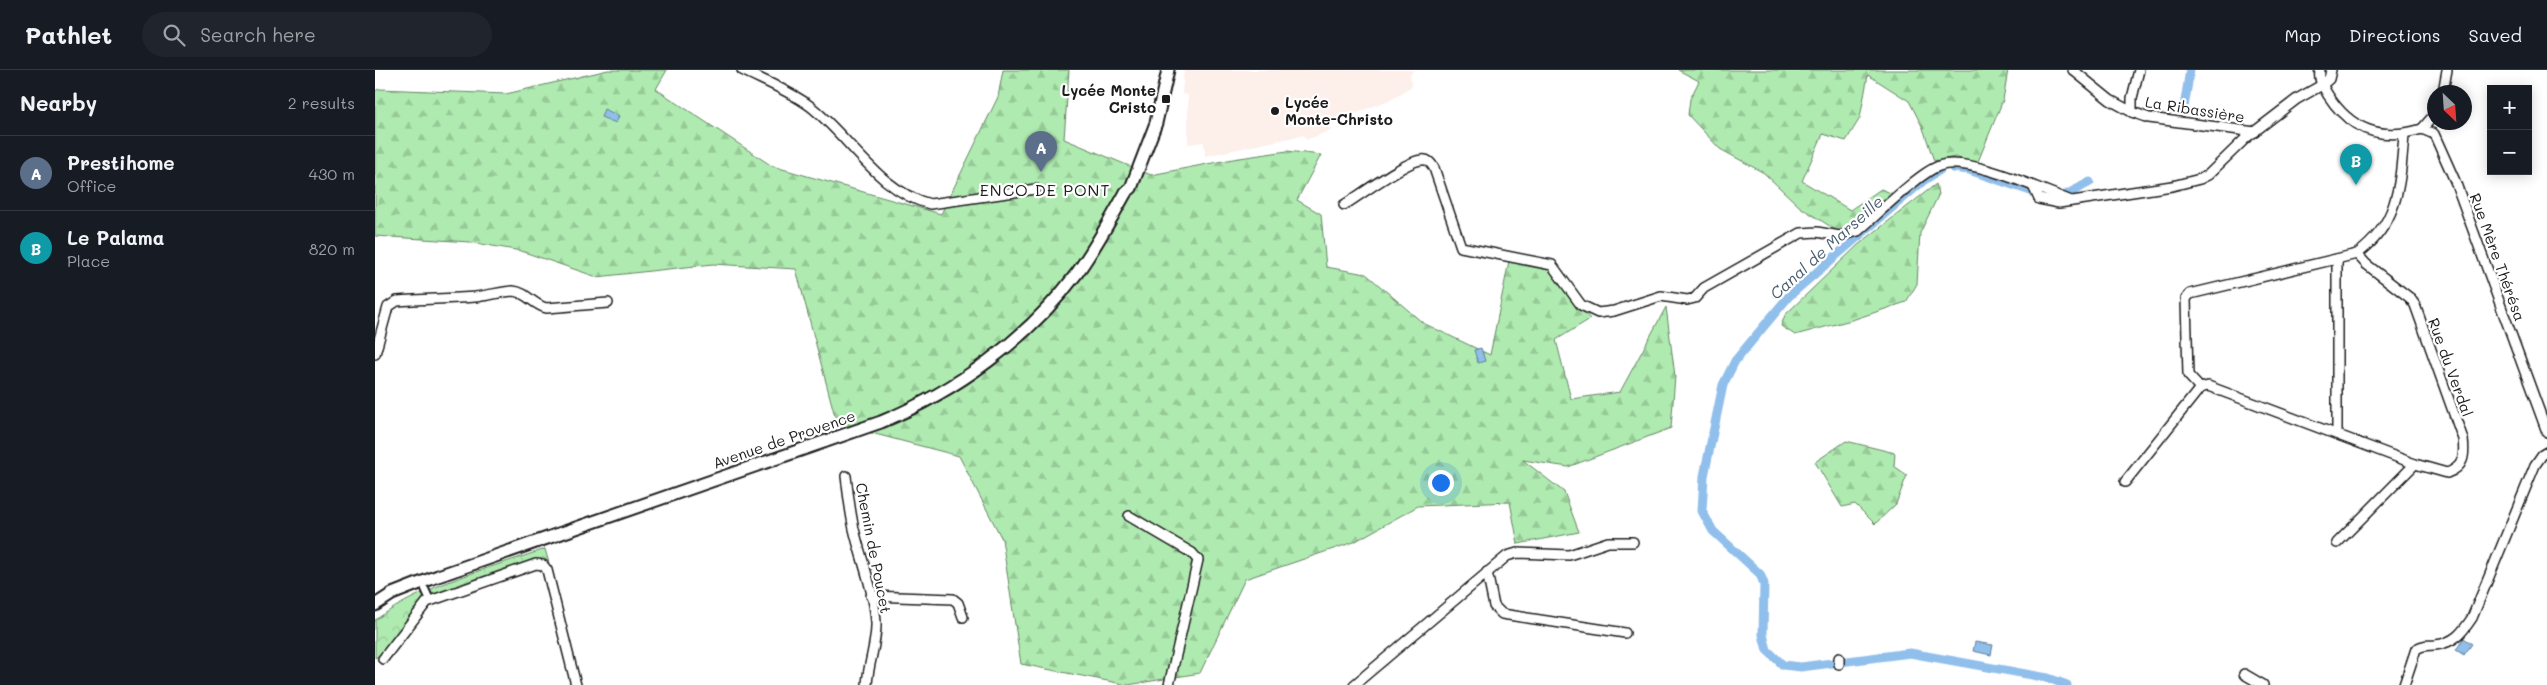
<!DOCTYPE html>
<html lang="en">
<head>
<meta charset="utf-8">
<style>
	:root { --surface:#171b24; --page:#20242c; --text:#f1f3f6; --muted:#9ea1a6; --line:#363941; --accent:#0b8043 }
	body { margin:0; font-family:Mali,sans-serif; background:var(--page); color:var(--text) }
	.controls { position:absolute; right:15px; top:15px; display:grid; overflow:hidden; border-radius:0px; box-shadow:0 2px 12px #0003 }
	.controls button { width:45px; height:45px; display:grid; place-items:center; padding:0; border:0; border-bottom:1px solid var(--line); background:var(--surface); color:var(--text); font:25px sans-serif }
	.compass { position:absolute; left:2052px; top:15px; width:45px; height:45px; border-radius:50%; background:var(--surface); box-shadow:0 2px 12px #0003; rotate:155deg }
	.you { position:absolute; left:1065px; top:412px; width:18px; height:18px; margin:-12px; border:4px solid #fff; border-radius:50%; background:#1a73e8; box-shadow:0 0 0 8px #1a73e833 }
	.badge { display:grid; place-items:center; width:32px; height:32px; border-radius:50%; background:var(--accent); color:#fff; font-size:16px; font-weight:700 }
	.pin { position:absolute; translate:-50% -41px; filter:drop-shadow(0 1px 2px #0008) }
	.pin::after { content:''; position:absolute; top:26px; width:18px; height:15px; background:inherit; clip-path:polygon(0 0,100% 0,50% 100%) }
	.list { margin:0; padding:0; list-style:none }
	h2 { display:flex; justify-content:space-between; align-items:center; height:65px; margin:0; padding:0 20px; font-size:21px }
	h2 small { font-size:16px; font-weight:400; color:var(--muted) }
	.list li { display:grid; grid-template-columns:32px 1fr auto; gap:15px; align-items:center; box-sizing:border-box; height:75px; padding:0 20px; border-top:1px solid var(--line) }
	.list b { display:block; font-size:19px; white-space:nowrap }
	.list p { margin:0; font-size:16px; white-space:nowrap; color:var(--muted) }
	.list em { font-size:16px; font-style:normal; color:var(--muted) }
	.icon { flex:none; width:28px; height:28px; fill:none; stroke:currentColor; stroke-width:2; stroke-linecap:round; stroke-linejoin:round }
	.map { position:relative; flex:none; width:2172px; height:615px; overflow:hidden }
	header { display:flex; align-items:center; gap:30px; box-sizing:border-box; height:70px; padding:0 25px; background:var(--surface); border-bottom:1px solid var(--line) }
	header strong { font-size:24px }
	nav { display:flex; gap:28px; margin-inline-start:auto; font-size:18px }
	.search { width:350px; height:45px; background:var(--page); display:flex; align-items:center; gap:12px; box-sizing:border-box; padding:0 18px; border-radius:28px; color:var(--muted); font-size:19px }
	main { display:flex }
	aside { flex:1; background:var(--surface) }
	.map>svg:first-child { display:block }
</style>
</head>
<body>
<header>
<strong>Pathlet</strong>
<div class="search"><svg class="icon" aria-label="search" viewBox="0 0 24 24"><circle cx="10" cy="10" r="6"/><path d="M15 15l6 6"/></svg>Search here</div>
<nav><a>Map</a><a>Directions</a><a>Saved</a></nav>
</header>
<main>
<aside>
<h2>Nearby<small>2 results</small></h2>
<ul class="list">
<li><span class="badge" style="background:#5c6f8a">A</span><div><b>Prestihome</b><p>Office</p></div><em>430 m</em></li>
<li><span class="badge" style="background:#0f9aa8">B</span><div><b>Le Palama</b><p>Place</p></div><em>820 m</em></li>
</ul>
</aside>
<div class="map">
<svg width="2172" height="615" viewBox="0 0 2172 615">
	<defs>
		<pattern id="forest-firs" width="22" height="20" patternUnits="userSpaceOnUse" patternTransform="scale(1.25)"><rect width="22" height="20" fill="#afebb0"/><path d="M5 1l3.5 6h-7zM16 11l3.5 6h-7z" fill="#96c997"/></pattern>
		<pattern id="park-crowns" width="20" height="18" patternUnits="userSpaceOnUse" patternTransform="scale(1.25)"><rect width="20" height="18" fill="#afebb0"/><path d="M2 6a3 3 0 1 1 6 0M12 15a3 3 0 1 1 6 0" fill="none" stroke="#96c997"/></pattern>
		<pattern id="water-ripples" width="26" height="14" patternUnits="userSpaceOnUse" patternTransform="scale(1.25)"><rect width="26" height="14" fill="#91bfeb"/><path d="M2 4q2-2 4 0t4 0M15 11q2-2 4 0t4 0" fill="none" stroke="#7ca4c9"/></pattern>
	</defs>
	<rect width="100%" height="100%" fill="#fff"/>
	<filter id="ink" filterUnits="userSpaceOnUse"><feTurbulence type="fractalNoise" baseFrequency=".02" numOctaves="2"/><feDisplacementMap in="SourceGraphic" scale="10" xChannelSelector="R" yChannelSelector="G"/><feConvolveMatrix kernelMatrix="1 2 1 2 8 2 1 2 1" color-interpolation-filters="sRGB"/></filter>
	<g filter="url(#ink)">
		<polygon fill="#fdefea" points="809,0 1039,0 1035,5 1037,16 1019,28 954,54 956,60 931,70 929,65 830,86 829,72 813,74 813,25 807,24"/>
		<g fill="url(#forest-firs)" stroke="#668466">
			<polygon points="233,0 292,0 281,19 397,96 566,144 623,27 628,0 694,0 689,69 776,105 858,89 912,81 946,85 922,130 946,144 951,197 991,204 1048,253 1115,285 1134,191 1175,200 1215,249 1181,270 1196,329 1245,322 1291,237 1300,306 1296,358 1193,397 1148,390 1189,422 1204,462 1143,474 1135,432 1043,436 979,472 870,509 825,603 753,615 646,594 627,469 584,386 462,354 421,199 338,194 222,207 146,181 95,172 0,166 0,21 4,19 131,24"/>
			<polygon points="1303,0 1633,0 1628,30 1602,94 1580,87 1559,91 1548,58 1534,31 1493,5 1485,48 1471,71 1448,64 1427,111 1475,140 1506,119 1518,124 1484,156 1474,161 1464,162 1425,137 1389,103 1345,79 1313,45 1315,29 1324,11"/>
			<polygon points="1561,114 1564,124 1545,163 1542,214 1531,232 1480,249 1420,265 1406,256 1410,245 1483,175"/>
			<polygon points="1471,371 1520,383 1519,396 1532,405 1521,434 1500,454 1480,434 1467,437 1440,392"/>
		</g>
		<path fill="url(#park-crowns)" stroke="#668466" d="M170,479L174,493L162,492L56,526L8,583L0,588V550C51,514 112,499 170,479Z"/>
		<g fill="url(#water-ripples)" stroke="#627e98">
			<polygon points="229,39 244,46 241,53 226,47"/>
			<polygon points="1106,278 1110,291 1103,293 1099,280"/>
			<polygon points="2089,568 2097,574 2089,585 2081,580"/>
			<polygon points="1600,572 1618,575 1616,585 1598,581"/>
		</g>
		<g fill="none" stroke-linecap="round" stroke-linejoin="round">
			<g stroke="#91bfeb" stroke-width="9">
				<polyline points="1809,37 1815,0"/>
				<polyline points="1578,98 1594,100 1676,128 1685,128 1715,112"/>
				<polyline points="1565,100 1548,111 1414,226 1360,291 1348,315 1329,406 1327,441 1338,461 1385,504 1389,514 1388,565 1392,580 1408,595 1426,597 1535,583 1673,608 1692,615"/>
			</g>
			<g stroke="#1c1c1c" stroke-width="10">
				<polyline id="pedestrian" points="50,519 55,530"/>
			</g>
			<g stroke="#1c1c1c" stroke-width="12">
				<g id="minor">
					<path d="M367,0C389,11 415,21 435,36C475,67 504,122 555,134L661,119"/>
					<polyline points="1698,0 1735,30 1757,42 1757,28 1764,0"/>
					<path d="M1945,0C1943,10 1948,16 1953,25C1976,61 2007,71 2047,59"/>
					<polyline points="2068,22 2072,0"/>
					<polyline points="1757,42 1774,48 1880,62"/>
					<polyline points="2047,59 2059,64 2080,111 2172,362"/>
					<polyline points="2047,59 2060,44"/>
					<polyline points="1658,116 1664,129 1684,133 1797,116 1825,109 1833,105 1871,68 1922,29 1947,15 1954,9 1956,0"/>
					<path d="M969,135C984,126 1032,90 1047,90C1053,89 1056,93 1059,98L1086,177L1177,195L1206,235L1223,243L1239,241L1286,226L1312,230L1320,228L1329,218L1426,163L1442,162L1465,166L1483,161C1502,145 1544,103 1564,96C1592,85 1667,120 1696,131"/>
					<polyline points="1962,189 1962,363"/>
					<path d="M0,284L13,237L22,231C48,229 74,229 100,227C110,226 131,221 138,221C152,222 159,236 172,238L233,233"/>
					<path d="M1825,318L1813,305L1811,229L1815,224L1982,184C2024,154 2025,113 2029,65"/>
					<path d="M471,406C473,423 475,441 479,459C486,489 499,520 501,552C502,574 493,593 492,615"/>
					<path d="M1750,412L1825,318L1833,316L2040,394L2072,403C2089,397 2090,386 2088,369L2040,235L2035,228L1991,194L1982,184"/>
					<polyline points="754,446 817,483 823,490 794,615"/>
					<polyline points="1962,473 2040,394"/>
					<polyline points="1112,502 1119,536 1127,544 1250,563"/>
					<polyline points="496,526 578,529 583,533 588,547"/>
					<polyline points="1464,588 1464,594"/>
					<polyline points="8,589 52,532 161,494 168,495 172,500 201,615"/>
					<polyline points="1869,604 1888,615"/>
					<polyline points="979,615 1132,486 1142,483 1194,485 1233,472 1258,472"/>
					<path d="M2029,615L2041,579C2048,575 2053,575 2060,575C2079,573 2087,563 2097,548L2160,395L2167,385L2172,382"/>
				</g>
			</g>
			<g stroke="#1c1c1c" stroke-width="15">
				<path id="secondary" d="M0,535L17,524L63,506L506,352C581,321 653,269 702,203C720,178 736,149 751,122L756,118L781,53L793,0"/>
			</g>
			<use href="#pedestrian" stroke="#fff" stroke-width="6"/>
			<use href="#minor" stroke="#fff" stroke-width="9"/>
			<use href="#secondary" stroke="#fff" stroke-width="11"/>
		</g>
	</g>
	<g fill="#1c1c1c" stroke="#fff" stroke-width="2">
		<rect x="786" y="24" width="10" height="10" rx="2.5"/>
		<circle cx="900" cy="41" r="5"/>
	</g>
	<g text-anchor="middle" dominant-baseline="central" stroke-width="4.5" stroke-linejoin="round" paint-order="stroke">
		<g font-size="15" font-weight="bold" fill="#1c1c1c" stroke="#fff" text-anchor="end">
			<text x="781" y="20">Lycée Monte<tspan x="781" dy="17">Cristo</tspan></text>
			<text x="910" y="32" text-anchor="start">Lycée<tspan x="910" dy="17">Monte-Christo</tspan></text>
		</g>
		<g font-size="15" fill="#1c1c1c" stroke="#fff">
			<text transform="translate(1820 39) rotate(9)">La Ribassière</text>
			<text transform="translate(2123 187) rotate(70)">Rue Mère Thérésa</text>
			<text transform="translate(2076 297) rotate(70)">Rue du Verdal</text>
			<text transform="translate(409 369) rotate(-19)">Avenue de Provence</text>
			<text transform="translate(499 478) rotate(79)">Chemin de Poucet</text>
		</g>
		<g font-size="16" letter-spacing="1" fill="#1c1c1c" stroke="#fff">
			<text x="670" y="119">ENCO DE PONT</text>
		</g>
		<g font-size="16" font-style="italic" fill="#4b5d6f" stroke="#fff">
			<text transform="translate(1451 177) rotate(-42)">Canal de Marseille</text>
		</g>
	</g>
</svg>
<div class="controls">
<button>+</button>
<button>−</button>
</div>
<svg class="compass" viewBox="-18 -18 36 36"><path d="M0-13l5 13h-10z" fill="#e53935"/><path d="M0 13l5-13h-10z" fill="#9ea1a6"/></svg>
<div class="you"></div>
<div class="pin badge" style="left:666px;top:102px;background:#5c6f8a">A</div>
<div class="pin badge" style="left:1981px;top:115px;background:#0f9aa8">B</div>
</div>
</main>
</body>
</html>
